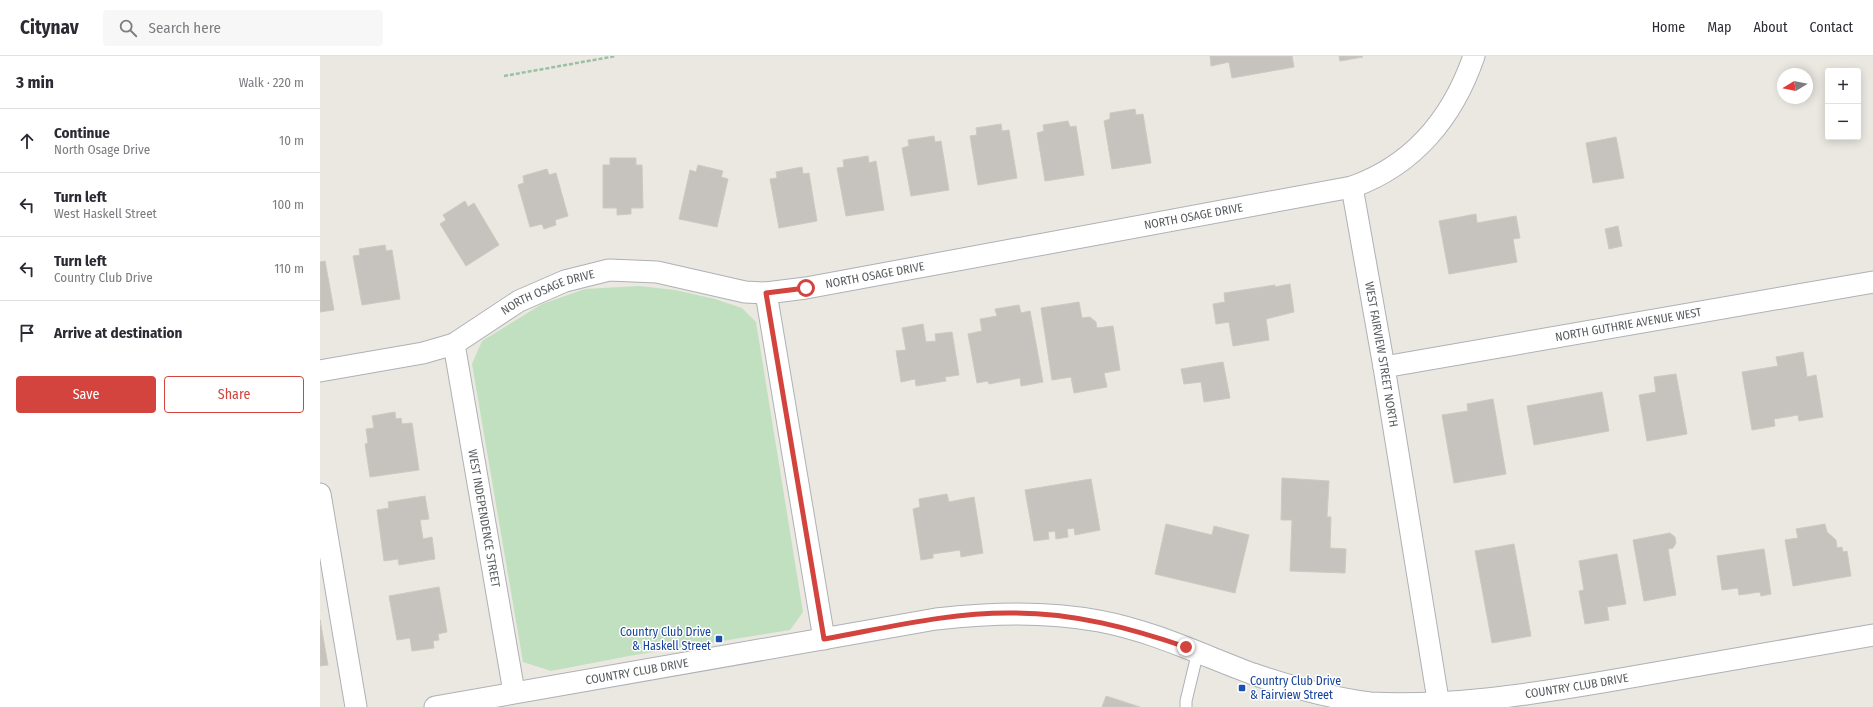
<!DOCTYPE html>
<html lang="en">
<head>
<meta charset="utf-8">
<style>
	:root { --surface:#fff; --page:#f7f7f7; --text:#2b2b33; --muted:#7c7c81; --line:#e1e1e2; --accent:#d3443e }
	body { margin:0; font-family:"Fira Sans Condensed",sans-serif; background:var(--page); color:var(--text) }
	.controls { position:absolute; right:12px; top:12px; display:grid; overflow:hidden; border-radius:4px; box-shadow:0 2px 10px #0003 }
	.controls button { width:36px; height:36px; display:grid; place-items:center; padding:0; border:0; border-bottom:1px solid var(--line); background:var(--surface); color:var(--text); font:20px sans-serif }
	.compass { position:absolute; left:1457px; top:12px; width:36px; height:36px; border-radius:50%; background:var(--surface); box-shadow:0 2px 10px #0003; rotate:260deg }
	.stop { position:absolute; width:12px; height:12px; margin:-9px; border:3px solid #d3443e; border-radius:50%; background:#fff }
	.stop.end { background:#d3443e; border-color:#fff; box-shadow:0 1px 4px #0008 }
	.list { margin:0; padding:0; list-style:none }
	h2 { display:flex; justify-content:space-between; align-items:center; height:52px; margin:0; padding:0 16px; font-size:17px }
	h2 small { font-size:13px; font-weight:400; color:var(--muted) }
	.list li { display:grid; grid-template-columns:26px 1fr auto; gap:12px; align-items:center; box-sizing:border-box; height:64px; padding:0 16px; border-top:1px solid var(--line) }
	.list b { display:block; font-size:15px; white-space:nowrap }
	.list p { margin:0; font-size:13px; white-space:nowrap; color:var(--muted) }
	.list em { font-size:13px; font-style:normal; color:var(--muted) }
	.actions { display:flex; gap:8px; padding:12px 16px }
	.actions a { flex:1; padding:9px 0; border:1px solid var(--accent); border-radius:4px; text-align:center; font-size:14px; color:var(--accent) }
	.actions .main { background:var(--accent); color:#fff }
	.icon { flex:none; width:22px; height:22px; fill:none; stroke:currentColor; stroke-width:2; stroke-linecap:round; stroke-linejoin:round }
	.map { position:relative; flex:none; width:1553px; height:651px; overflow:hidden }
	header { display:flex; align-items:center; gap:24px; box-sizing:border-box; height:56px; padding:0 20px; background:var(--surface); border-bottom:1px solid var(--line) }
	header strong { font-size:19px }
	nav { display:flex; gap:22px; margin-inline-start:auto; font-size:14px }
	.search { width:280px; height:36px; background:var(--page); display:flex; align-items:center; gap:10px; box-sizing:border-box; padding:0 14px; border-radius:4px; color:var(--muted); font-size:15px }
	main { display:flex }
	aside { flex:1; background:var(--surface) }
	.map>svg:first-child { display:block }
</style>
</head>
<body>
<header>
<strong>Citynav</strong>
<div class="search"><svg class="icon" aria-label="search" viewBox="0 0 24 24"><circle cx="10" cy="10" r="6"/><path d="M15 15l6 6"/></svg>Search here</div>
<nav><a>Home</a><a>Map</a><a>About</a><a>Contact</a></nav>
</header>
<main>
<aside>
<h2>3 min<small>Walk · 220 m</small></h2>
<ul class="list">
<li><svg class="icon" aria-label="ahead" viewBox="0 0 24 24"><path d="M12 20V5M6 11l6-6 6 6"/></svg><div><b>Continue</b><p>North Osage Drive</p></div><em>10 m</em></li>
<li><svg class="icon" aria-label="left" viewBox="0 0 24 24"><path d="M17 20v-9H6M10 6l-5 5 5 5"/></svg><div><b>Turn left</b><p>West Haskell Street</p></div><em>100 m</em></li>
<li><svg class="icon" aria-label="left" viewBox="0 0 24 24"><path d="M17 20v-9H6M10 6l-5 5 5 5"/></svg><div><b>Turn left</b><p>Country Club Drive</p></div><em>110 m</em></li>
<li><svg class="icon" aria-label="arrive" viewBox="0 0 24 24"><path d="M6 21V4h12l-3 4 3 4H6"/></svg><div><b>Arrive at destination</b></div></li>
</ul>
<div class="actions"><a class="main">Save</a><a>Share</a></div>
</aside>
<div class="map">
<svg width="1553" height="651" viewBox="0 0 1553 651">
	<rect width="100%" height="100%" fill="#eae8e1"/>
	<polygon fill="#c1e0c0" points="319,230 355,234 395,243 422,252 436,266 483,556 470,574 309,600 231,615 203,606 152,308 162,285 222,248 265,233"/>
	<g fill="#c6c3be" stroke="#cec9c0">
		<polygon points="890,0 972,0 974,11 912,22 909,6 891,10"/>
		<polygon points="1019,0 1042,0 1043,1 1020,5"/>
		<polygon points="815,53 816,59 823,58 831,107 792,113 784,65 790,63 790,57"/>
		<polygon points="748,65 750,71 756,70 764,119 725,125 717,77 724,75 723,69"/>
		<polygon points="681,68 682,75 689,74 697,122 658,129 650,80 657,79 656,72"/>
		<polygon points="614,80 615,86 621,85 629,134 591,140 582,92 589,90 588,84"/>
		<polygon points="1296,81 1304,122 1273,127 1266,87"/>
		<polygon points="548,100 549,107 556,105 564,154 526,160 517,112 524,111 523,104"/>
		<polygon points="290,102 316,102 316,109 322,109 323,152 311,152 311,158 297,159 297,152 283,152 283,109 290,109"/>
		<polygon points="378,109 403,115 401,121 408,123 397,171 359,163 370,114 376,116"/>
		<polygon points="482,111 483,118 489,117 497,165 459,172 450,123 457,122 456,116"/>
		<polygon points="227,113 229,119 236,117 248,160 235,164 236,169 224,173 222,168 210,171 198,129 204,127 203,120"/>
		<polygon points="145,145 148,151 154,147 179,189 146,210 120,168 126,164 123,159"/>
		<polygon points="1156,158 1157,167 1196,160 1200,182 1193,183 1197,206 1129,218 1119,165"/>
		<polygon points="1298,170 1302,190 1289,193 1285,173"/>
		<polygon points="65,189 66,195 72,194 80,243 42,249 33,200 40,199 39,193"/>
		<polygon points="5,205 14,254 0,256 0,206"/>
		<polygon points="970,228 974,256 946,263 949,284 913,290 909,266 896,268 893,248 905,246 904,237 955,229 955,231"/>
		<polygon points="759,246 762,262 770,261 776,266 777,272 793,270 800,314 784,317 787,331 754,337 751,321 732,324 721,252"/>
		<polygon points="699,249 701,257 710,255 723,326 701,330 700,322 669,328 668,325 657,327 648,278 662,275 660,263 677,260 675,253"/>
		<polygon points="603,268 606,286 616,285 615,278 632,276 639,319 625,321 626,325 596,330 595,323 581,326 576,295 586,294 582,272"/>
		<polygon points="1483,296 1487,321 1496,319 1503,361 1479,365 1478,359 1454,363 1455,370 1432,374 1422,316 1458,310 1456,301"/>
		<polygon points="903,306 910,342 884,346 881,326 864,328 861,313"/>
		<polygon points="1356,318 1367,378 1327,385 1319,339 1336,336 1334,321"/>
		<polygon points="1282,336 1289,375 1214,389 1207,350"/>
		<polygon points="1173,343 1186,418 1134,427 1122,359 1148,355 1147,348"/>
		<polygon points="75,356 76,363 81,362 82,368 92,367 99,414 50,421 45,388 48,387 46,373 54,372 52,360"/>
		<polygon points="962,422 1009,425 1007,461 1011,461 1010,492 1026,493 1025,517 970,515 972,464 961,464"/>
		<polygon points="771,423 780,474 755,479 754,472 747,473 748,481 736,483 735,475 728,476 729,483 714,485 705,434"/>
		<polygon points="627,438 629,446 654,441 663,497 641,501 640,494 613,498 613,502 601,504 593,453 600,451 599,443"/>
		<polygon points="105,440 109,463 100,464 103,483 112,481 115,503 79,509 78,503 64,505 57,454 69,452 68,446"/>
		<polygon points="846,468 892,479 894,470 929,479 915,537 835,518"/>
		<polygon points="1505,468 1507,476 1516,484 1517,492 1522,491 1523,496 1527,495 1531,520 1473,530 1465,484 1478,482 1476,473"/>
		<polygon points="1350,477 1355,481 1356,487 1353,492 1348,493 1356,539 1324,545 1313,484"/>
		<polygon points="1194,488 1211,580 1172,587 1155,495"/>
		<polygon points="1444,493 1451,538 1441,540 1440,536 1419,539 1418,532 1402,534 1397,500"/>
		<polygon points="1297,498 1306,548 1287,551 1289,564 1265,568 1259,535 1264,534 1259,505"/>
		<polygon points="119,531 127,576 118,578 119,584 113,585 114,592 92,595 90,582 77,584 69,540"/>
		<polygon points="0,564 8,609 0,610"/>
		<polygon points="786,640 820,651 782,651"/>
	</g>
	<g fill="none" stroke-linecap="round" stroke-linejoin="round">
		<g stroke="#aeb1b5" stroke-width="13">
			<polyline id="service" points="866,651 866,645 878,595"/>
		</g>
		<g stroke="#aeb1b5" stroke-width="23">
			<g id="minor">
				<path id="s1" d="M1032,131L1064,311L1119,650"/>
				<polyline points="446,237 504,583"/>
				<path id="s2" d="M134,288L194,636"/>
				<path id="s3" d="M1064,311L1553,226"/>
				<path id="s4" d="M0,315L103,297L134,288L199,245L245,225L289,214L337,216L425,236L446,237L486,232L1032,131C1094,109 1133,61 1154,0"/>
				<polyline points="0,438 36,651"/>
				<path id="s5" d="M115,651L616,563C671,557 724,555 779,565C833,575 882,599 933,618C971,631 1010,642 1050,647C1128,651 1206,639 1283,626C1373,610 1463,595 1553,579"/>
			</g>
		</g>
		<polyline stroke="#9ac0a3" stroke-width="2.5" stroke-dasharray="4 2" stroke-linecap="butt" points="184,20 296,0"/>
		<use href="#service" stroke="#fff" stroke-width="11"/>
		<use href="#minor" stroke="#fff" stroke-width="21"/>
	</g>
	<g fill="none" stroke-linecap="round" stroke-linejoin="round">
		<path stroke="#d3443e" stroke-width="5" d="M486,232L446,237L504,583C566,572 630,556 694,557C754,557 810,572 866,591"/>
	</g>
	<g fill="#1a4fb4" stroke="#fff" stroke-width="1.5">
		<rect x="395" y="579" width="8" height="8" rx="2"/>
		<rect x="918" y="628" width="8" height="8" rx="2"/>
	</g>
	<g text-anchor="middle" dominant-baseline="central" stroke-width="3" stroke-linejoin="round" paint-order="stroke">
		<g font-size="12" fill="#595d60" stroke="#fff">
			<text stroke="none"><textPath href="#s4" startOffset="904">NORTH OSAGE DRIVE</textPath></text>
			<text stroke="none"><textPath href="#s4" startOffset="580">NORTH OSAGE DRIVE</textPath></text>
			<text stroke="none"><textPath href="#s4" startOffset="245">NORTH OSAGE DRIVE</textPath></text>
			<text stroke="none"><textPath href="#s3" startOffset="248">NORTH GUTHRIE AVENUE WEST</textPath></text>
			<text stroke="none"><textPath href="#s1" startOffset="170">WEST FAIRVIEW STREET NORTH</textPath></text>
			<text stroke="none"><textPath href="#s2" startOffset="177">WEST INDEPENDENCE STREET</textPath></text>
			<text stroke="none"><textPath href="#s5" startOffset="205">COUNTRY CLUB DRIVE</textPath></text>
			<text stroke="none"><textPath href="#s5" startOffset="1164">COUNTRY CLUB DRIVE</textPath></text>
		</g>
		<g font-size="12" fill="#164399" stroke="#fff" text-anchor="end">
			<text x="391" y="576">Country Club Drive<tspan x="391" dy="14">&amp; Haskell Street</tspan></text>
			<text x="930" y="625" text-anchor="start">Country Club Drive<tspan x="930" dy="14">&amp; Fairview Street</tspan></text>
		</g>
	</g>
</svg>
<div class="controls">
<button>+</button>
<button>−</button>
</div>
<svg class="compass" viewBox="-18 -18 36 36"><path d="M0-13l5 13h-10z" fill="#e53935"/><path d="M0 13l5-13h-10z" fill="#7c7c81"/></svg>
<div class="stop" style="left:486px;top:232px"></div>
<div class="stop end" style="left:866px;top:591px"></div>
</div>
</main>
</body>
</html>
